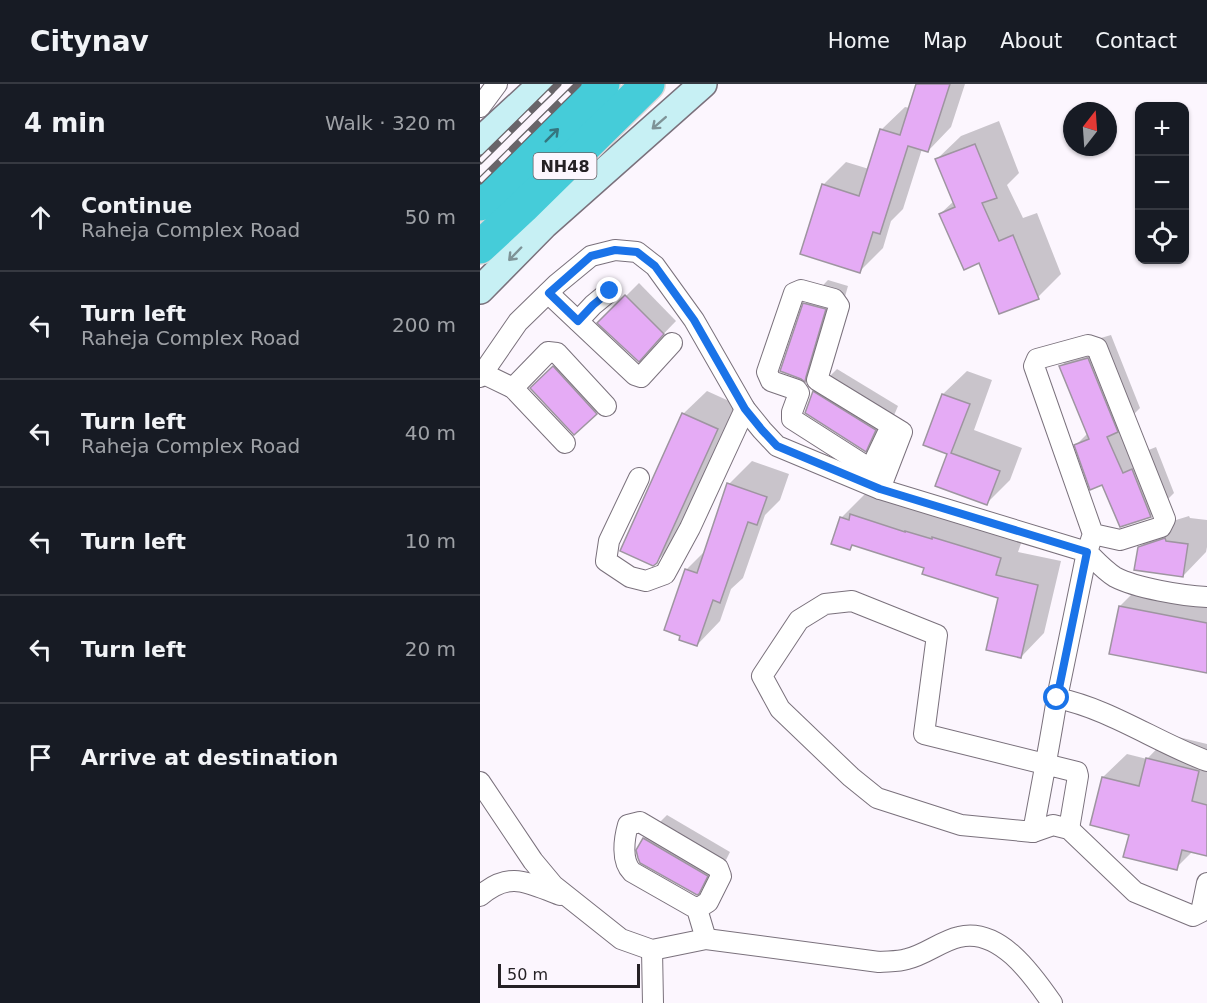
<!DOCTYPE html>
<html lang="en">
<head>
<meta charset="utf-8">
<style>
	:root { --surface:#171b24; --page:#242831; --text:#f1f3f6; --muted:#9ea1a6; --line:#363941 }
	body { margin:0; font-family:"DejaVu Sans",sans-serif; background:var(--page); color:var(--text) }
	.controls { position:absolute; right:18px; top:18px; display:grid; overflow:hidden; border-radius:12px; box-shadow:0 2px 4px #0004 }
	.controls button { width:54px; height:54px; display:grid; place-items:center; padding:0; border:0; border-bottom:2px solid var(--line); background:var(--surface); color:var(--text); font:30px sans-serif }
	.compass { position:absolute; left:583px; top:18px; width:54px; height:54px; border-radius:50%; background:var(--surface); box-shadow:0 2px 4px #0004; rotate:17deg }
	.scale { position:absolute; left:18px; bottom:15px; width:142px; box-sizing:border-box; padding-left:6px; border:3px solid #252125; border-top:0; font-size:16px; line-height:21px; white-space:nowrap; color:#252125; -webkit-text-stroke:4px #fcf6fe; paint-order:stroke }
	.stop { position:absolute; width:18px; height:18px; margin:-14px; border:4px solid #1a73e8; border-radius:50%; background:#fff }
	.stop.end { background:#1a73e8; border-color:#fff; box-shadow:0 2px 6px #0008 }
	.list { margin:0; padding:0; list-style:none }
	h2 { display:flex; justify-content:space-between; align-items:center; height:78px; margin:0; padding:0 24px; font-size:26px }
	h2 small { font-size:20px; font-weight:400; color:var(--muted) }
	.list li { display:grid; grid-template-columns:39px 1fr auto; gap:18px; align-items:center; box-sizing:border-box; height:108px; padding:0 24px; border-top:2px solid var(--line) }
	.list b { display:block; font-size:22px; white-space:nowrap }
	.list p { margin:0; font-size:20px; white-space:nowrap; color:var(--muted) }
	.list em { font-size:20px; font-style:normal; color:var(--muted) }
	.icon { flex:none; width:33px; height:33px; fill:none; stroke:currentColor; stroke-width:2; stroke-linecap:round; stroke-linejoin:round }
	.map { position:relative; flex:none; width:727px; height:919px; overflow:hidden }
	header { display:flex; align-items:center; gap:36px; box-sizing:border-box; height:84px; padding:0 30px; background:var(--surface); border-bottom:2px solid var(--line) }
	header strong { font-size:28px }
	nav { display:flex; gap:33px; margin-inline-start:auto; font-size:21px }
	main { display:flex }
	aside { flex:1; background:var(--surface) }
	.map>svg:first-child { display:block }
</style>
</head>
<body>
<header>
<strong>Citynav</strong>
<nav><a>Home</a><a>Map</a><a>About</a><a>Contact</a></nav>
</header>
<main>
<aside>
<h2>4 min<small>Walk · 320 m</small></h2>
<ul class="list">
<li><svg class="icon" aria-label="ahead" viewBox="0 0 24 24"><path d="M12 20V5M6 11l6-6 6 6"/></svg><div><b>Continue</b><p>Raheja Complex Road</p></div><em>50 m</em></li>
<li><svg class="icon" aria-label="left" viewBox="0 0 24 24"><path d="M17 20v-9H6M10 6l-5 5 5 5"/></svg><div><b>Turn left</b><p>Raheja Complex Road</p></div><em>200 m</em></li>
<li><svg class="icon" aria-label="left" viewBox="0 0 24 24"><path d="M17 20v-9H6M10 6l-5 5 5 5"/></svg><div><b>Turn left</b><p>Raheja Complex Road</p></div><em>40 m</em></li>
<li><svg class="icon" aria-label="left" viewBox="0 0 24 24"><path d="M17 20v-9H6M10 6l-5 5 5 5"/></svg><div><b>Turn left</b></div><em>10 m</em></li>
<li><svg class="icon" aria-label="left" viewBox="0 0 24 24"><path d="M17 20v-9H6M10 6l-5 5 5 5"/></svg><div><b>Turn left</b></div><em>20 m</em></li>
<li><svg class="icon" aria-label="arrive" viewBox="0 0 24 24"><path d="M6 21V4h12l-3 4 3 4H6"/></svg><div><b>Arrive at destination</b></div></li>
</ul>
</aside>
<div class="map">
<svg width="727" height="919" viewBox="0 0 727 919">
	<rect width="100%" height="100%" fill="#fcf6fe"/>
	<g fill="#0003">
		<polygon points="437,0 485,0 471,43 448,67 442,65 423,125 411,137 403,164 380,187 343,101 366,78 389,85 401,46 425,23 430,24"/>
		<polygon points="519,37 539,89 527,101 543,134 557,129 581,190 558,213 500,177 460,130 474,117 457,75 481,52"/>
		<polygon points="348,196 368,202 348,273 325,296 325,220"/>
		<polygon points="159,199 196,237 171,263 119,239"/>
		<polygon points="631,251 660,324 652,332 666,367 676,363 694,409 671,432 641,442 623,399 596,361 608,349 580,283 604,259"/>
		<polygon points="86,271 129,316 94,349 64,291"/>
		<polygon points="357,285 418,322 409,343 385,366 334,308"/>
		<polygon points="487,287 512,296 494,346 542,364 530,396 506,420 469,370 463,310"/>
		<polygon points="227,307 260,322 200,454 176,478 203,330"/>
		<polygon points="272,377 309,390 300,416 285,431 263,494 251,505 240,537 217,561 202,551 186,545 207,485 226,466 249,400"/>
		<polygon points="395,408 544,451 538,468 581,477 564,549 541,573 520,513 446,483 374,460 370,464 361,434 385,410 390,412"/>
		<polygon points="709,432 710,434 727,436 727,463 726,468 703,492 659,464 683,440"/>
		<polygon points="663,499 727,511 727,588 640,522"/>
		<polygon points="690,651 727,660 727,768 713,767 696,784 650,750 612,740 623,693 647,670 667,675"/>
		<polygon points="187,731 250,768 242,784 218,808 158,766 164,754"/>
	</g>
	<g fill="#e5abf5" stroke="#9e95a0" stroke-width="1.5">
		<polygon points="436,0 470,0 448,68 428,62 400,150 393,148 380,189 320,170 342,100 379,112 400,45 420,51"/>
		<polygon points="495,60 517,114 502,119 519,157 533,151 559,215 519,230 499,179 484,186 459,130 475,123 455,75"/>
		<polygon points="145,211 184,250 159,278 117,239"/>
		<polygon points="323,219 346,225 326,293 325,298 321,295 300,287"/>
		<polygon points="608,274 638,348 627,353 643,389 652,385 671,433 640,443 622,401 610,406 594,361 609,355 579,282"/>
		<polygon points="73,282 117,330 94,351 50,304"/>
		<polygon points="333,307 396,346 386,368 325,329"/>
		<polygon points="462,310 490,320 471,369 520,387 507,421 455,402 467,370 443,361"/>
		<polygon points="202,329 238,345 177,479 173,482 140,467"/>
		<polygon points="247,399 287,413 277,441 268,438 240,519 233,516 217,562 199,556 200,552 184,546 205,485 217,489"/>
		<polygon points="370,430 425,448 425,447 452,455 452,453 521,474 516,491 558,501 541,574 506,566 518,514 442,490 444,484 372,461 370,466 351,460 360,433 369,436"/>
		<polygon points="685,454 686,457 708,460 703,493 654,486 658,463"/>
		<polygon points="639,522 727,539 727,589 629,570"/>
		<polygon points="666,674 719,687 712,717 727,721 727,772 702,766 697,786 643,773 649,751 610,741 622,693 659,702"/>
		<polygon points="163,754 228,792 219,810 217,811 160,779 158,774 156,766"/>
	</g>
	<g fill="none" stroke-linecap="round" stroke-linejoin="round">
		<g stroke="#7a717c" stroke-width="22">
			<g id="street">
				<polyline points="0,23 17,0"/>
				<polyline points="68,209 155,291 161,293 192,259"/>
				<polyline points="98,237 113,221 130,207"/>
				<polyline points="2,289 33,304 85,359"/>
				<path d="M0,293L38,238L77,200L111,172L135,166L157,168L175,182L214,236L265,325L282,346L297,362L400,405L607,468L577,614C630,625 676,658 727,677"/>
				<polyline points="33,304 68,268 77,269 126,322"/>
				<polyline points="159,394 129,457 126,477 150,493 166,497 185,490 210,444 265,325"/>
				<polyline points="400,405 422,348 337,296 359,222 354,215 321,206 314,209 287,288 291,297 317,306 319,309 312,328 312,335 384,381 392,382 411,342"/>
				<path d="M613,450L640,456L681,443L685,435L617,264L608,261L557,275L554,282L613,450L607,468C615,476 625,487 635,493C656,504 703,512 727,513"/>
				<path d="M577,614C570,659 561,704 553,748L481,741L397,714L371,693L300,625L282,592L319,536L345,520L372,517L457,551L444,650L597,688L598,692L589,745"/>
				<path d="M0,698L53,777L73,801L141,855L172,866L226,855L399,878C408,877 418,878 427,875C445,871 461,857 479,853C519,843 552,890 572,919"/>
				<polyline points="553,748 573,741 589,745 655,808 713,832 721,828 727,799"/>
				<path d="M0,812C30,786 48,799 80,811"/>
				<path d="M217,825L152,788C141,777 144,755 148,741L160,738L238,784L241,792L228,818L217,825L226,855"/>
				<polyline points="172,866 173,919"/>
			</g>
		</g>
		<g stroke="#7a717c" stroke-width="30">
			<g id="secondary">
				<polyline points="0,57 62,0"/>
				<polyline points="0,206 64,141 223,0"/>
			</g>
		</g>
		<g stroke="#d8d7d8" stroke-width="36">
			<g id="highway">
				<polyline points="0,120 33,90 123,0"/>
				<polyline points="0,163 43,123 168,0"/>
			</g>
		</g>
		<use href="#street" stroke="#fff" stroke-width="20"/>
		<use href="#secondary" stroke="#c7f0f4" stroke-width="27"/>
		<use href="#highway" stroke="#45ccd9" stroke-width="33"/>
		<g stroke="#686469" stroke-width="7">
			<g id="rail">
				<polyline points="0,77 78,0"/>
				<polyline points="0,97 98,0"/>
			</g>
		</g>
		<use href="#rail" stroke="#fcf6fe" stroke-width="4.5" stroke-dasharray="14" stroke-linecap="butt"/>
	</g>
	<defs><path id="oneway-shaft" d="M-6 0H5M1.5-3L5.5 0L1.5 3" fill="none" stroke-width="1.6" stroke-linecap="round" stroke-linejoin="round" transform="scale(1.5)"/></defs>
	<g stroke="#7e9397">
		<use href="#oneway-shaft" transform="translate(179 39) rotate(139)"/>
		<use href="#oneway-shaft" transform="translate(35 170) rotate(134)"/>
	</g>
	<use stroke="#35767f" href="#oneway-shaft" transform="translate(72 51) rotate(-45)"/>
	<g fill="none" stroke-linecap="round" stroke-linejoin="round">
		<polyline stroke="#1a73e8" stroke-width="8" points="130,207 113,221 98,237 69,209 111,172 135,166 157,168 175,182 214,236 265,325 282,346 297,362 400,405 607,468 577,614"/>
	</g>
	<g text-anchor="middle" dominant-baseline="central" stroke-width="6" stroke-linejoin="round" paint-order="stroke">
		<rect fill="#fcf6fe" stroke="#666166" stroke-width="1.5" x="53.5" y="69" width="63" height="26" rx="4.5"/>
		<g font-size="16" font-weight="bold" fill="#252125">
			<text x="85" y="82">NH48</text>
		</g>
	</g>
</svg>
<div class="controls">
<button>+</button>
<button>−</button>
<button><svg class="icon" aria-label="locate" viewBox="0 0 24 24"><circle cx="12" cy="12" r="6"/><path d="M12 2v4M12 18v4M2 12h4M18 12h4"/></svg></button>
</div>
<svg class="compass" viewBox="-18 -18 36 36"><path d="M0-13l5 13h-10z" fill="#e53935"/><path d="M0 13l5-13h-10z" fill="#9ea1a6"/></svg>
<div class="scale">50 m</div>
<div class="stop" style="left:577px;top:614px"></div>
<div class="stop end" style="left:130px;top:207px"></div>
</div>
</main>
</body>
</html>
